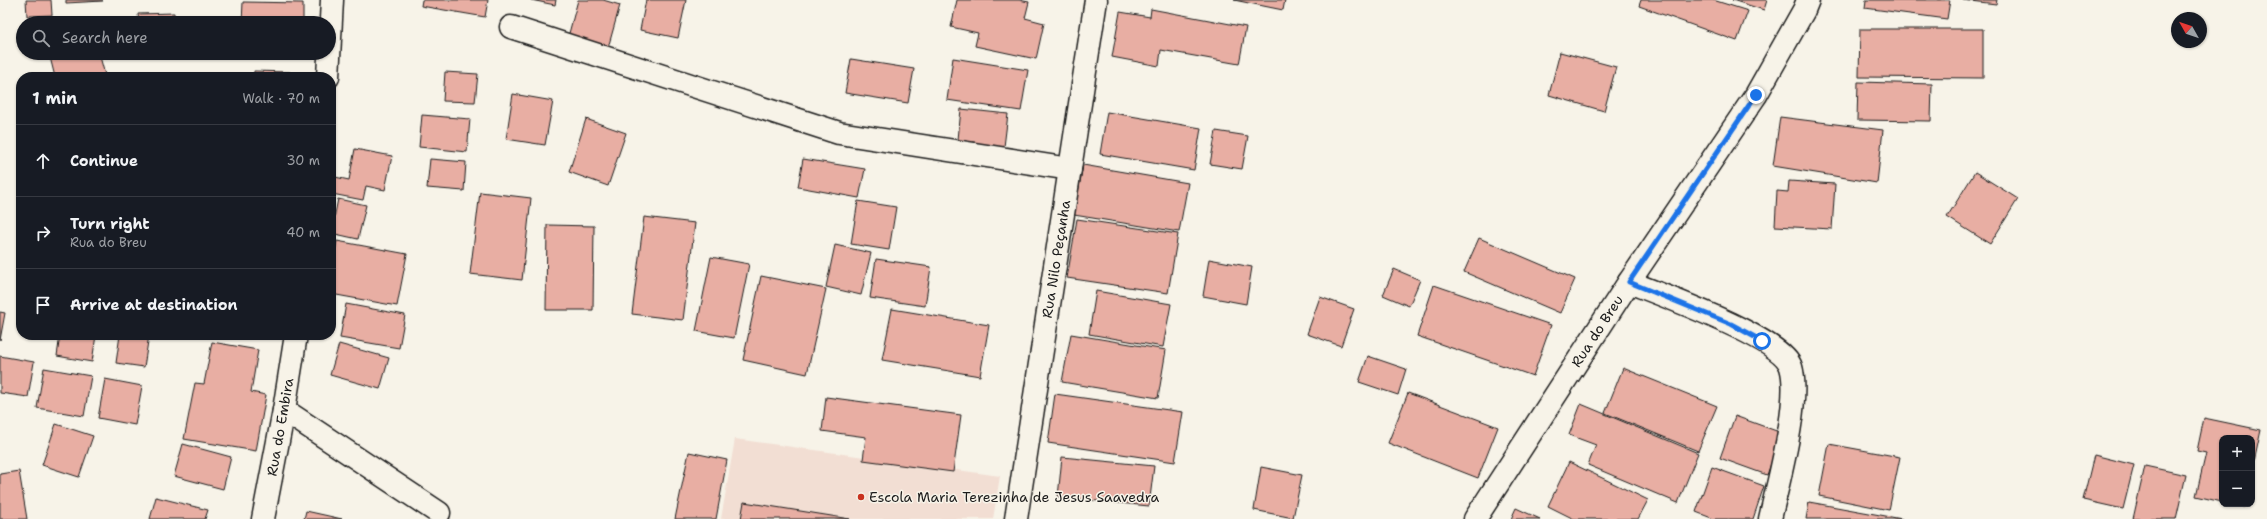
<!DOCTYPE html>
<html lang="en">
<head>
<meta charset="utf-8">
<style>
	:root { --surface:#171b24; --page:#242831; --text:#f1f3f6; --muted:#9ea1a6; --line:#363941 }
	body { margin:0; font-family:"Shantell Sans",sans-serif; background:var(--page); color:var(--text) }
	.controls { position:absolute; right:12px; bottom:12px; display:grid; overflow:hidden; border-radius:8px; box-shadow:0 1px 3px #0004 }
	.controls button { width:36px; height:36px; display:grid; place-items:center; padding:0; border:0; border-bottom:1px solid var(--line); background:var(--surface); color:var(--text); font:20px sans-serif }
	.compass { position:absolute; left:2171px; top:12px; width:36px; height:36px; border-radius:50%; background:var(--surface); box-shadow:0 1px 3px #0004; rotate:310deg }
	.stop { position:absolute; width:12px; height:12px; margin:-9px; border:3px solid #1a73e8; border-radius:50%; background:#fff }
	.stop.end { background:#1a73e8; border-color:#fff; box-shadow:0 1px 4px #0008 }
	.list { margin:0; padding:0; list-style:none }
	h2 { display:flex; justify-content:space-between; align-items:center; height:52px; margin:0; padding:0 16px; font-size:17px }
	h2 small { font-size:13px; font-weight:400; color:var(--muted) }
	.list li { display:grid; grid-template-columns:26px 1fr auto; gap:12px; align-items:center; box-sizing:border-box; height:72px; padding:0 16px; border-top:1px solid var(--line) }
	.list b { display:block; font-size:15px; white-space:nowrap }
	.list p { margin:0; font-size:13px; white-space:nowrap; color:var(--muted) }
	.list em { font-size:13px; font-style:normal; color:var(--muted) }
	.icon { flex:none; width:22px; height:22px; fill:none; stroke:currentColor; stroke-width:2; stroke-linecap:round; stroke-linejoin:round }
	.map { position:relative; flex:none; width:2267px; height:519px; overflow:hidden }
	.search { position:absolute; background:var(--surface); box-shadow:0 1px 3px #0004; left:16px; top:16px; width:320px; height:44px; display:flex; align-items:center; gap:10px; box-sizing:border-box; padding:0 14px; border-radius:22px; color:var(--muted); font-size:15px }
	.panel { position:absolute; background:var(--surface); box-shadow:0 1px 3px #0004; left:16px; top:72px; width:320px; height:268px; border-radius:16px }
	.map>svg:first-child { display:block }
</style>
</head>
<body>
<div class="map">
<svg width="2267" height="519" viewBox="0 0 2267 519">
	<rect width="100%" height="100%" fill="#f7f3e8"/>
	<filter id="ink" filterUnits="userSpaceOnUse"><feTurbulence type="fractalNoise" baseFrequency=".025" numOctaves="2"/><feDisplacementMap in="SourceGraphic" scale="8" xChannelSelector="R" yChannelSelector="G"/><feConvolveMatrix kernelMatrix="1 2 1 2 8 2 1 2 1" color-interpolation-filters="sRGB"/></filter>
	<g filter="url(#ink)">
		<polygon fill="#f2ded3" points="735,439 1000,476 993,519 721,519"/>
		<g fill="#e8aea3" stroke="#1c1c1c">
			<polygon points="26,0 51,0 52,15 27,16"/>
			<polygon points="66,0 102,0 103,1 66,3"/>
			<polygon points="422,0 488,0 485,17 421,6"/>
			<polygon points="531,0 556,0 555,5"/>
			<polygon points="578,0 603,0 620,5 608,48 568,37"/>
			<polygon points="646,0 686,0 678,38 640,30"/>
			<polygon points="957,0 1019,0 1029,2 1025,18 1044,23 1036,59 975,46 978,33 951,27"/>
			<polygon points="1234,0 1285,0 1283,10"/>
			<polygon points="1641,0 1713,0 1748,11 1737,41 1639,6"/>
			<polygon points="1732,0 1767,0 1764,10"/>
			<polygon points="1866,0 1950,0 1947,19 1865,8"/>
			<polygon points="1963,0 1997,0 1996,4"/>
			<polygon points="243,2 303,3 303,23 242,23"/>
			<polygon points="1151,9 1246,27 1239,64 1161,50 1159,66 1112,57 1120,12 1150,17"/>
			<polygon points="174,13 174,23 139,23 138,14"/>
			<polygon points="1860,29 1983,29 1983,78 1859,77"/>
			<polygon points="1560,52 1616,67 1604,111 1549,95"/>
			<polygon points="49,53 99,53 105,75 55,77"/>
			<polygon points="953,58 1028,70 1021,111 947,100"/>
			<polygon points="851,59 914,69 908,103 845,93"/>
			<polygon points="254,71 290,72 290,77 254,77"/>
			<polygon points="445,72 478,74 475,102 443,101"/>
			<polygon points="1858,82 1932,84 1931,121 1857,120"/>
			<polygon points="513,94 553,101 545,145 506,139"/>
			<polygon points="961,109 1008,114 1003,155 957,150"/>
			<polygon points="1107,112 1201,128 1194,170 1100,154"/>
			<polygon points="422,115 470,119 467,152 419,147"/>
			<polygon points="1780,117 1883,130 1877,183 1773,166"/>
			<polygon points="586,119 626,133 608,186 569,172"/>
			<polygon points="1216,131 1248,136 1242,169 1210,164"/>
			<polygon points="355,149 392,156 385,190 366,186 363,200 332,194 335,177 349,180"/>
			<polygon points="430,159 466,162 464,191 427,188"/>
			<polygon points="803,159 865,169 859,198 798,187"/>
			<polygon points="1083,165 1188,183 1179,232 1074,215"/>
			<polygon points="1975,172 2018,199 1990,244 1947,217"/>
			<polygon points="1789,181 1835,184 1832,229 1775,226 1777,191 1788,192"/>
			<polygon points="480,192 531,198 522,280 470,274"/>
			<polygon points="338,199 366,205 358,239 331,233"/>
			<polygon points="858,201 896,207 889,250 851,244"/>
			<polygon points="644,217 695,223 683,320 632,314"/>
			<polygon points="1077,219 1178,234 1168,293 1067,278"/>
			<polygon points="547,225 594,226 593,310 546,310"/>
			<polygon points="1479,238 1575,279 1560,313 1464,272"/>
			<polygon points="337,241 407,254 397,306 331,294 331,274"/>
			<polygon points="835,245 871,253 861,295 826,287"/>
			<polygon points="711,257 749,264 734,338 696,331"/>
			<polygon points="876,259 931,267 925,306 870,298"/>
			<polygon points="1209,259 1252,267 1246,304 1203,296"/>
			<polygon points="1394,269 1420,280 1409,306 1383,295"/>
			<polygon points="761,276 826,289 807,374 743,360"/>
			<polygon points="1434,285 1551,325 1533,376 1417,336"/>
			<polygon points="1096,291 1171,304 1163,347 1089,334"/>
			<polygon points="1320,297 1354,309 1341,346 1307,334"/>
			<polygon points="346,304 405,315 399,348 340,338"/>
			<polygon points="892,309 989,325 980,376 882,360"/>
			<polygon points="0,312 5,313 0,340"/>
			<polygon points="1071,334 1166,350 1158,398 1062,382"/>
			<polygon points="60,335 96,335 92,362 57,356"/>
			<polygon points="120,335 149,335 144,367 116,363"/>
			<polygon points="212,342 258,350 251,392 266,395 256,451 184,439 195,383 204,384"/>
			<polygon points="339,344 389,358 380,389 330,375"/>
			<polygon points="0,356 34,362 28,397 0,393"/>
			<polygon points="1368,356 1406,369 1398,395 1359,382"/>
			<polygon points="44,368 91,376 84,416 37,408"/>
			<polygon points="1623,368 1717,406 1698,451 1605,413"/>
			<polygon points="105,379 142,386 135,425 98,418"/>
			<polygon points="1408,393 1498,427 1478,478 1388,443"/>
			<polygon points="1055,394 1183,412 1175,462 1048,443"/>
			<polygon points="826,397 961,415 953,472 863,460 866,437 822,431"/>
			<polygon points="1581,404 1698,453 1678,503 1588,465 1596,445 1569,435"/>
			<polygon points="1735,416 1782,433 1767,475 1720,458"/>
			<polygon points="2204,418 2261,430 2252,471 2252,438 2222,438 2222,502 2196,496 2206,453 2197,451"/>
			<polygon points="56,424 93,436 79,477 42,465"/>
			<polygon points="183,444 231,457 223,489 174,476"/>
			<polygon points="1829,444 1900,457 1889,510 1819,496"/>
			<polygon points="689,452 727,460 716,519 675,519"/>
			<polygon points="2094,455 2134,465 2123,509 2083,500"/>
			<polygon points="1062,457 1154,466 1149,506 1058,497"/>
			<polygon points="1569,462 1648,500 1638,519 1574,519 1548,506"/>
			<polygon points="2145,466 2186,475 2176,519 2133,519"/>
			<polygon points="1261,467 1302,475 1293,518 1254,510"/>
			<polygon points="1712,467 1764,486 1753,519 1714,519 1696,512"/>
			<polygon points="19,471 27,519 0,519 0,474"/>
			<polygon points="156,497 208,510 205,519 150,519"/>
			<polygon points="744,502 850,519 741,519"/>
			<polygon points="1809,502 1902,519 1806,519"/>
			<polygon points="2230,504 2244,504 2244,507"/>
			<polygon points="1516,508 1540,519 1511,519"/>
			<polygon points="306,511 342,519 304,519"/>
		</g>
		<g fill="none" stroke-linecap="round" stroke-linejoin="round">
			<g stroke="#1c1c1c" stroke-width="25">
				<g id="service">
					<path d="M1629,282C1659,294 1782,338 1791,367C1801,400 1778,483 1770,519"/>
					<polyline points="284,410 439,513"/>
				</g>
			</g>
			<g stroke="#1c1c1c" stroke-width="25">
				<g id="minor">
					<polyline points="511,27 839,133 1070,169"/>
					<polyline points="328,77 332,0"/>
					<polyline points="263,519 284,410 296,335"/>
					<polyline points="1016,519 1096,0"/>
					<polyline points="1475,519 1629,282 1756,95 1804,10 1808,0"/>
				</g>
			</g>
			<use href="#service" stroke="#f7f3e8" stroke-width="22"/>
			<use href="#minor" stroke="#f7f3e8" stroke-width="22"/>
		</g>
	</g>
	<g fill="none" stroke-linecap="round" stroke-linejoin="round" filter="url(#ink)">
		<polyline stroke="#1a73e8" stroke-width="5" points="1756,95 1629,282 1731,324 1762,341"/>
	</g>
	<circle fill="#c8321e" stroke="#f7f3e8" stroke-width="1.5" cx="861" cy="497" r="4"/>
	<g text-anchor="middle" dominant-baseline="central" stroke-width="3" stroke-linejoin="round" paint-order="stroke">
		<g font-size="14" fill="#1c1c1c" stroke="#f7f3e8">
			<text transform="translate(1056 259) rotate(-81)">Rua Nilo Peçanha</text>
			<text transform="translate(1597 331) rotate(-57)">Rua do Breu</text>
			<text transform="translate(280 427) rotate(-80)">Rua do Embira</text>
		</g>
		<g font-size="14" fill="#1c1c1c" stroke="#f7f3e8" text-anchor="start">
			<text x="869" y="497">Escola Maria Terezinha de Jesus Saavedra</text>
		</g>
	</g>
</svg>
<div class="controls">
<button>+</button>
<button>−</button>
</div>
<svg class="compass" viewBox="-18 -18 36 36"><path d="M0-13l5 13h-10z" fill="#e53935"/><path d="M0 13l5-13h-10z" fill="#9ea1a6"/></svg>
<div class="stop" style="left:1762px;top:341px"></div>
<div class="stop end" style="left:1756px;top:95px"></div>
<div class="search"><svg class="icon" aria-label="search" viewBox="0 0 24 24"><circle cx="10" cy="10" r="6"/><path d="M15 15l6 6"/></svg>Search here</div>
<section class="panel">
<h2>1 min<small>Walk · 70 m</small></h2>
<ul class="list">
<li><svg class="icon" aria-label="ahead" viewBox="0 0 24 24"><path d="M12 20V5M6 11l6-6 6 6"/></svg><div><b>Continue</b></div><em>30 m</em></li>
<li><svg class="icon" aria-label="right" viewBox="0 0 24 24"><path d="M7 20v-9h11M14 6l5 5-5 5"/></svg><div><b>Turn right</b><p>Rua do Breu</p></div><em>40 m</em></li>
<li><svg class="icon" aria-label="arrive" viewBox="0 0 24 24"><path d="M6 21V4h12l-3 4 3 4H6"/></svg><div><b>Arrive at destination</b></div></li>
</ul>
</section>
</div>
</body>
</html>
